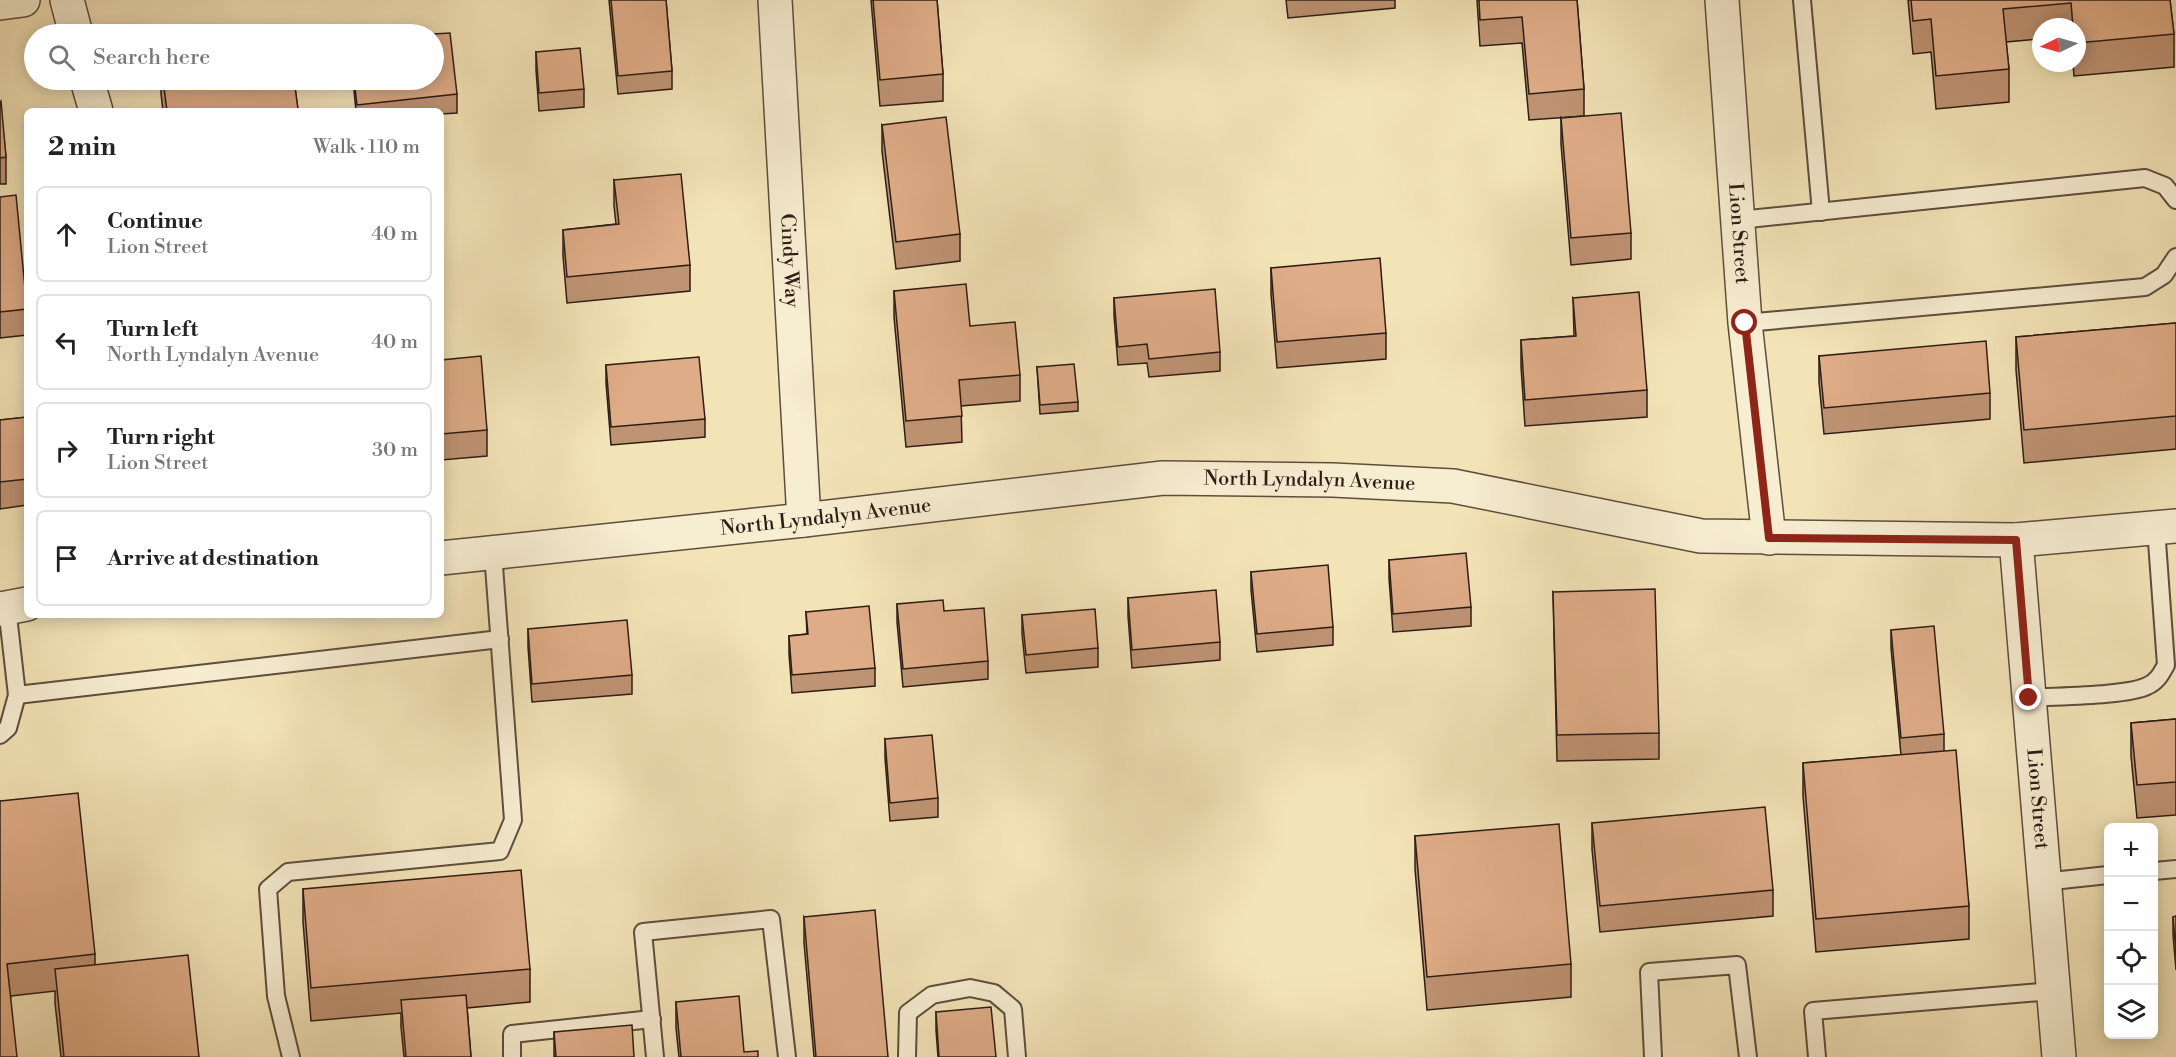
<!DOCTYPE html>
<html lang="en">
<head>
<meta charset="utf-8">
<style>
	:root { --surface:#fff; --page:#f2f2f2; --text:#222; --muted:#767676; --line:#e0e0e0 }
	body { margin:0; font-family:"Libre Bodoni",serif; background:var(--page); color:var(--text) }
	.controls { position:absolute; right:18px; bottom:18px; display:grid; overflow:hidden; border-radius:9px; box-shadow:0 3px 15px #0003 }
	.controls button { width:54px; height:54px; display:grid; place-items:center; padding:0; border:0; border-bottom:2px solid var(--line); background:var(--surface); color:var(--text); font:30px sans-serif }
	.compass { position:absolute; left:2032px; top:18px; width:54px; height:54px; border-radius:50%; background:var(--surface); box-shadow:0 3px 15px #0003; rotate:265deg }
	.stop { position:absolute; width:18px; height:18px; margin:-14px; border:4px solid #8f2418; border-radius:50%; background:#fff }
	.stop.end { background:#8f2418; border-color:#fff; box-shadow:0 2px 6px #0008 }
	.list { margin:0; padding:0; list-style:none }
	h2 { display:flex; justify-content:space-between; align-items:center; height:78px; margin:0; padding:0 24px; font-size:26px }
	h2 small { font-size:20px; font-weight:400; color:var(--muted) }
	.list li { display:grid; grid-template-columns:39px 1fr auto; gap:18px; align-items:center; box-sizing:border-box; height:96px; margin:0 12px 12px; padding:0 12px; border:2px solid var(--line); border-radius:9px }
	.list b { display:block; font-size:22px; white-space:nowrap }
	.list p { margin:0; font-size:20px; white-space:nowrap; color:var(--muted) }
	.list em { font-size:20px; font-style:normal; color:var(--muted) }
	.icon { flex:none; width:33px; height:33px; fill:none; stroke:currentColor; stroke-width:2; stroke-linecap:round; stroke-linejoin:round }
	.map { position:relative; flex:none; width:2176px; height:1057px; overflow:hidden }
	.search { position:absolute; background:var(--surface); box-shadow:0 3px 15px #0003; left:24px; top:24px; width:420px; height:66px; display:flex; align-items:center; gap:15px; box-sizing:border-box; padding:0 21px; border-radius:33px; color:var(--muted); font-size:22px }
	.panel { position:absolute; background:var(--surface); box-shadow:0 3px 15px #0003; left:24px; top:108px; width:420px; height:510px; border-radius:9px }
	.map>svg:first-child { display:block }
</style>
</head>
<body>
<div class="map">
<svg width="2176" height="1057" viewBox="0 0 2176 1057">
	<rect width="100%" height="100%" fill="#f3e4b8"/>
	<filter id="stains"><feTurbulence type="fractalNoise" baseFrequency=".00333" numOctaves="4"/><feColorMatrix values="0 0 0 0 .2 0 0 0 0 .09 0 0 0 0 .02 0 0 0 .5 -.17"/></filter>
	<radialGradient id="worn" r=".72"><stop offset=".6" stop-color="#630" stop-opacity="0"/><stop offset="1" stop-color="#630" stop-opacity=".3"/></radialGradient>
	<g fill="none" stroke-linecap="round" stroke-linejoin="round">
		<g stroke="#5e4e3e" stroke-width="20">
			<g id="service">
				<polyline points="1802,0 1821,212"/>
				<polyline points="1739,220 2145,178 2165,186 2176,200"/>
				<polyline points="1745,323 2145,287 2164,275 2176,257"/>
				<polyline points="7,607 17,695 500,639"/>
				<path d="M2029,698C2055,696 2127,696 2147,686C2157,682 2161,674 2166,665L2156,528"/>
				<polyline points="0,735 8,728 17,695"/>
				<polyline points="2154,871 2176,869"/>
				<polyline points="2043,882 2108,875"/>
				<polyline points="291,1057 276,996 268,889 288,872 500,851 513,820 493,553"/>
				<polyline points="512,1057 512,1034 652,1019"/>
				<polyline points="655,1057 643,932 771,919 787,1057"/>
				<polyline points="907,1057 908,1013 932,995 970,988 994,993 1013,1009 1017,1057"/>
				<polyline points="1653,1057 1649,972 1737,965 1748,1057"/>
				<polyline points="1817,1057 1813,1011 2053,991"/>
			</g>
		</g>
		<g stroke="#5e4e3e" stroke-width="36">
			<g id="minor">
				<polyline points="67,0 76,34"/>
				<path id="s1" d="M775,0L804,520"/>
				<path id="s2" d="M1722,0L1745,323L1769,538"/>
				<polyline points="0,3 23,0"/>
				<polyline points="87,80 96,111"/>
				<path id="s3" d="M2016,540L2059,1057"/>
				<path id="s4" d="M441,558L804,520L1163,478L1333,480L1453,486L1701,536L2016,540L2176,526"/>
				<polyline points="0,609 27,604"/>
			</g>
		</g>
		<use href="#service" stroke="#f7edd1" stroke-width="16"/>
		<use href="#minor" stroke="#f7edd1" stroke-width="33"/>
	</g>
	<g fill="#bf9474" stroke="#2d1c15" stroke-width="1.5">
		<polygon points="609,0 666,0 672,71 672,89 618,94"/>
		<polygon points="871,0 937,0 943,74 943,101 880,106"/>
		<polygon points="1286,0 1395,0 1395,8 1288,18"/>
		<polygon points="1477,0 1577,0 1584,89 1584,116 1529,120 1522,43 1480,46"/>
		<polygon points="1908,0 2170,0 2174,34 2174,67 2074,76 2073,63 2077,63 2077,27 2041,27 2041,39 2006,42 2009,69 2009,102 1936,109 1931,52 1913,54"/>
		<polygon points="536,52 584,89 584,107 539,111 536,70"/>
		<polygon points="161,80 294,80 298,111 163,111 161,94"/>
		<polygon points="353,80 434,80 457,94 457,113 441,114 441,111 356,111"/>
		<polygon points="0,102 6,157 6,184 0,184"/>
		<polygon points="1561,118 1631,233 1631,259 1571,265 1561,144"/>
		<polygon points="882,125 960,234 960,261 896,269 882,151"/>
		<polygon points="614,180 690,265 690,291 567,303 563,256 563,230 616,224 614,206"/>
		<polygon points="0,197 27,303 27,335 0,338"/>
		<polygon points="1271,268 1386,333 1386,359 1277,368 1271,294"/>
		<polygon points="894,291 970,326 1020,375 1020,401 961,406 962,442 906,447 894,317"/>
		<polygon points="1114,298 1220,352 1220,371 1149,377 1147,363 1118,365 1114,316"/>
		<polygon points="1573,298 1647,390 1647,417 1525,426 1521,367 1521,340 1574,336"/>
		<polygon points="2176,323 2176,449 2024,463 2016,370 2016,337"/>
		<polygon points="1819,356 1990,393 1990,419 1824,434 1819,382"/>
		<polygon points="441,360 487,430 487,456 441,460"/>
		<polygon points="606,365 705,419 705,437 611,445 606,383"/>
		<polygon points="1037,367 1078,402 1078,411 1040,414"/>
		<polygon points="27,417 27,505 0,509 0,420"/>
		<polygon points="1389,560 1471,607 1471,626 1393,632 1389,578"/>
		<polygon points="1251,572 1333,627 1333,645 1257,652 1251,590"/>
		<polygon points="1553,592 1659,733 1659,759 1557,761"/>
		<polygon points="1128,598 1220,642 1220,660 1132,668 1128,616"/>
		<polygon points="897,604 944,611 988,661 988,679 903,687 897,622"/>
		<polygon points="806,612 875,668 875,686 792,693 789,654 789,636 807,634"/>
		<polygon points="1022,615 1098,648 1098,667 1026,673 1022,634"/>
		<polygon points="528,629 632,675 632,694 532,702 528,647"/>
		<polygon points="1891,630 1944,734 1944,751 1969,906 1969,939 1816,952 1803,796 1803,763 1901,755 1891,648"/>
		<polygon points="2176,719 2176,815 2137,818 2131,756 2131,723"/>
		<polygon points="885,739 938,798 938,817 890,821 885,758"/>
		<polygon points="0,801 95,954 95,965 199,1057 61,1057 55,1003 55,991 11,996 0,1057"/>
		<polygon points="1592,823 1773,890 1773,916 1600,932 1592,849"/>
		<polygon points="1415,836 1571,964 1571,997 1427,1010 1415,869"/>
		<polygon points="303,889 530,969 530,1002 467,1008 471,1057 404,1057 401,1027 401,1013 311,1021 303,922"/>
		<polygon points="2176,916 2176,970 2173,935 2173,917"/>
		<polygon points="804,917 888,1057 814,1057 804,943"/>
		<polygon points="676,1002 744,1052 758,1057 679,1057 676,1028"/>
		<polygon points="936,1012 996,1057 938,1057 936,1030"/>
		<polygon points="554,1032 634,1057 554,1057"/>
	</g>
	<g fill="#deac87" stroke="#2d1c15" stroke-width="1.5">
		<polygon points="611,0 666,0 672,71 618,76"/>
		<polygon points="873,0 937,0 943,74 880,80"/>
		<polygon points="1479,0 1577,0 1584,89 1529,94 1522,17 1480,20"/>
		<polygon points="1911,0 2170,0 2174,34 2077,43 2077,27 2073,27 2071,3 2003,9 2009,69 1936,76 1931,19 1913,21"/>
		<polygon points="450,33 457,94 357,105 354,80 434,80 434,34"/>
		<polygon points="580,48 584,89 539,93 536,52"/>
		<polygon points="163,80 294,80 298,109 281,111 167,111"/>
		<polygon points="1,101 6,157 0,158 0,102"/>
		<polygon points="1621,113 1631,233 1571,238 1561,118"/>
		<polygon points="946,117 960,234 896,242 882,125"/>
		<polygon points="681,174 690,265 567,277 563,230 619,224 614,180"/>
		<polygon points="16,195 27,309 0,312 0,197"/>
		<polygon points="1380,258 1386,333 1277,342 1271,268"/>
		<polygon points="966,284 970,326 1015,322 1020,375 959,380 962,416 906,421 894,291"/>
		<polygon points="1215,289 1220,352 1149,359 1147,344 1118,347 1114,298"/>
		<polygon points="1639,292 1647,390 1525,400 1521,340 1576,336 1573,298"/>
		<polygon points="2176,323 2176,416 2024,430 2016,337"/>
		<polygon points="1986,341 1990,393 1824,408 1819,356"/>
		<polygon points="481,356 487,430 441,434 441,360"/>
		<polygon points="699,357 705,419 611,427 606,365"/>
		<polygon points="1074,364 1078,402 1040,405 1037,367"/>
		<polygon points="27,417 27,479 0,482 0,420"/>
		<polygon points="1466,553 1471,607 1393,614 1389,560"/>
		<polygon points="1328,565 1333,627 1257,634 1251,572"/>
		<polygon points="1655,589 1659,733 1557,735 1553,592"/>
		<polygon points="1216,590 1220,642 1132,650 1128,598"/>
		<polygon points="943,600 944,611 984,608 988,661 903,669 897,604"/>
		<polygon points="869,606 875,668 792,675 789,636 808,634 806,612"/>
		<polygon points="1095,609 1098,648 1026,655 1022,615"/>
		<polygon points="627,620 632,675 532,684 528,629"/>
		<polygon points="1934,626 1944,734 1901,738 1891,630"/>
		<polygon points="2176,719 2176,782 2137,785 2131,723"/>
		<polygon points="932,735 938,798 890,803 885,739"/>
		<polygon points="1956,750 1969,906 1816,919 1803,763"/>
		<polygon points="78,793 95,954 7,964 17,1057 0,1057 0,801"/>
		<polygon points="1765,807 1773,890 1600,906 1592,823"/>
		<polygon points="1559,824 1571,964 1427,977 1415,836"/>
		<polygon points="521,870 530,969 311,988 303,889"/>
		<polygon points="875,910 888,1057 816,1057 804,917"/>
		<polygon points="2176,916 2176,952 2173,917"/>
		<polygon points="188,955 199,1057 64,1057 55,969"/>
		<polygon points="466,995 471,1057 406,1057 401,1000"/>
		<polygon points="739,996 744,1052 758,1051 758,1057 681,1057 676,1002"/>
		<polygon points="991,1007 996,1057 939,1057 936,1012"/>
		<polygon points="632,1025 634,1057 556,1057 554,1032"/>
	</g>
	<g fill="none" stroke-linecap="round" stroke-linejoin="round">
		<polyline stroke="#8f2418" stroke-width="8" points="1745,323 1769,538 2016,540 2029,698"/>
	</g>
	<g text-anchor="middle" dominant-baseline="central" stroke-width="5" stroke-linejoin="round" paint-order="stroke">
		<g font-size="20" fill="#2d1c15" stroke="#f7edd1">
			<text stroke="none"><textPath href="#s2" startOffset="234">Lion Street</textPath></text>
			<text stroke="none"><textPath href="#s1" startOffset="261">Cindy Way</textPath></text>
			<text stroke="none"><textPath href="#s4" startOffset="873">North Lyndalyn Avenue</textPath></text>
			<text stroke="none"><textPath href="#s4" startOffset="387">North Lyndalyn Avenue</textPath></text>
			<text stroke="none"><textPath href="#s3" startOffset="260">Lion Street</textPath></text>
		</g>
	</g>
	<rect width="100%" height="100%" filter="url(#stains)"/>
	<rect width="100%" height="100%" fill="url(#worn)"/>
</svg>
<div class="controls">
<button>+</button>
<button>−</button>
<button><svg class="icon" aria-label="locate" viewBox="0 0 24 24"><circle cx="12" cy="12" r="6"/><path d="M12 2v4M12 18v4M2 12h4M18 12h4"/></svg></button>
<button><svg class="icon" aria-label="layers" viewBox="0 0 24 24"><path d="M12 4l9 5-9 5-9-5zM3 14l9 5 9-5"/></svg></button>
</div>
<svg class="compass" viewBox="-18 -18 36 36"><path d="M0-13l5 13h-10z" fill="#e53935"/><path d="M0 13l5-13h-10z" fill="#767676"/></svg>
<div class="stop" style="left:1745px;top:323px"></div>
<div class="stop end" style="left:2029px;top:698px"></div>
<div class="search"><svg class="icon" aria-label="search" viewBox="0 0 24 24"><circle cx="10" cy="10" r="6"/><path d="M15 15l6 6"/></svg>Search here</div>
<section class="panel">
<h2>2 min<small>Walk · 110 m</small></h2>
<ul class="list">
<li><svg class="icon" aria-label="ahead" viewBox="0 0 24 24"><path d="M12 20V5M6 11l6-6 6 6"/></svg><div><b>Continue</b><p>Lion Street</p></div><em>40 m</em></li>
<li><svg class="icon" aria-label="left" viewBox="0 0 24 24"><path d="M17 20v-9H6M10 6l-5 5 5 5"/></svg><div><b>Turn left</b><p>North Lyndalyn Avenue</p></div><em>40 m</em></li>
<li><svg class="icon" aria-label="right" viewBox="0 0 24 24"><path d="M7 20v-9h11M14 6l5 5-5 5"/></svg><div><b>Turn right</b><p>Lion Street</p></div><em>30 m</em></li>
<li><svg class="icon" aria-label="arrive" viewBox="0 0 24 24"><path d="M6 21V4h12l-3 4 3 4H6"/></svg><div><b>Arrive at destination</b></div></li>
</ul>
</section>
</div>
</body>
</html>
